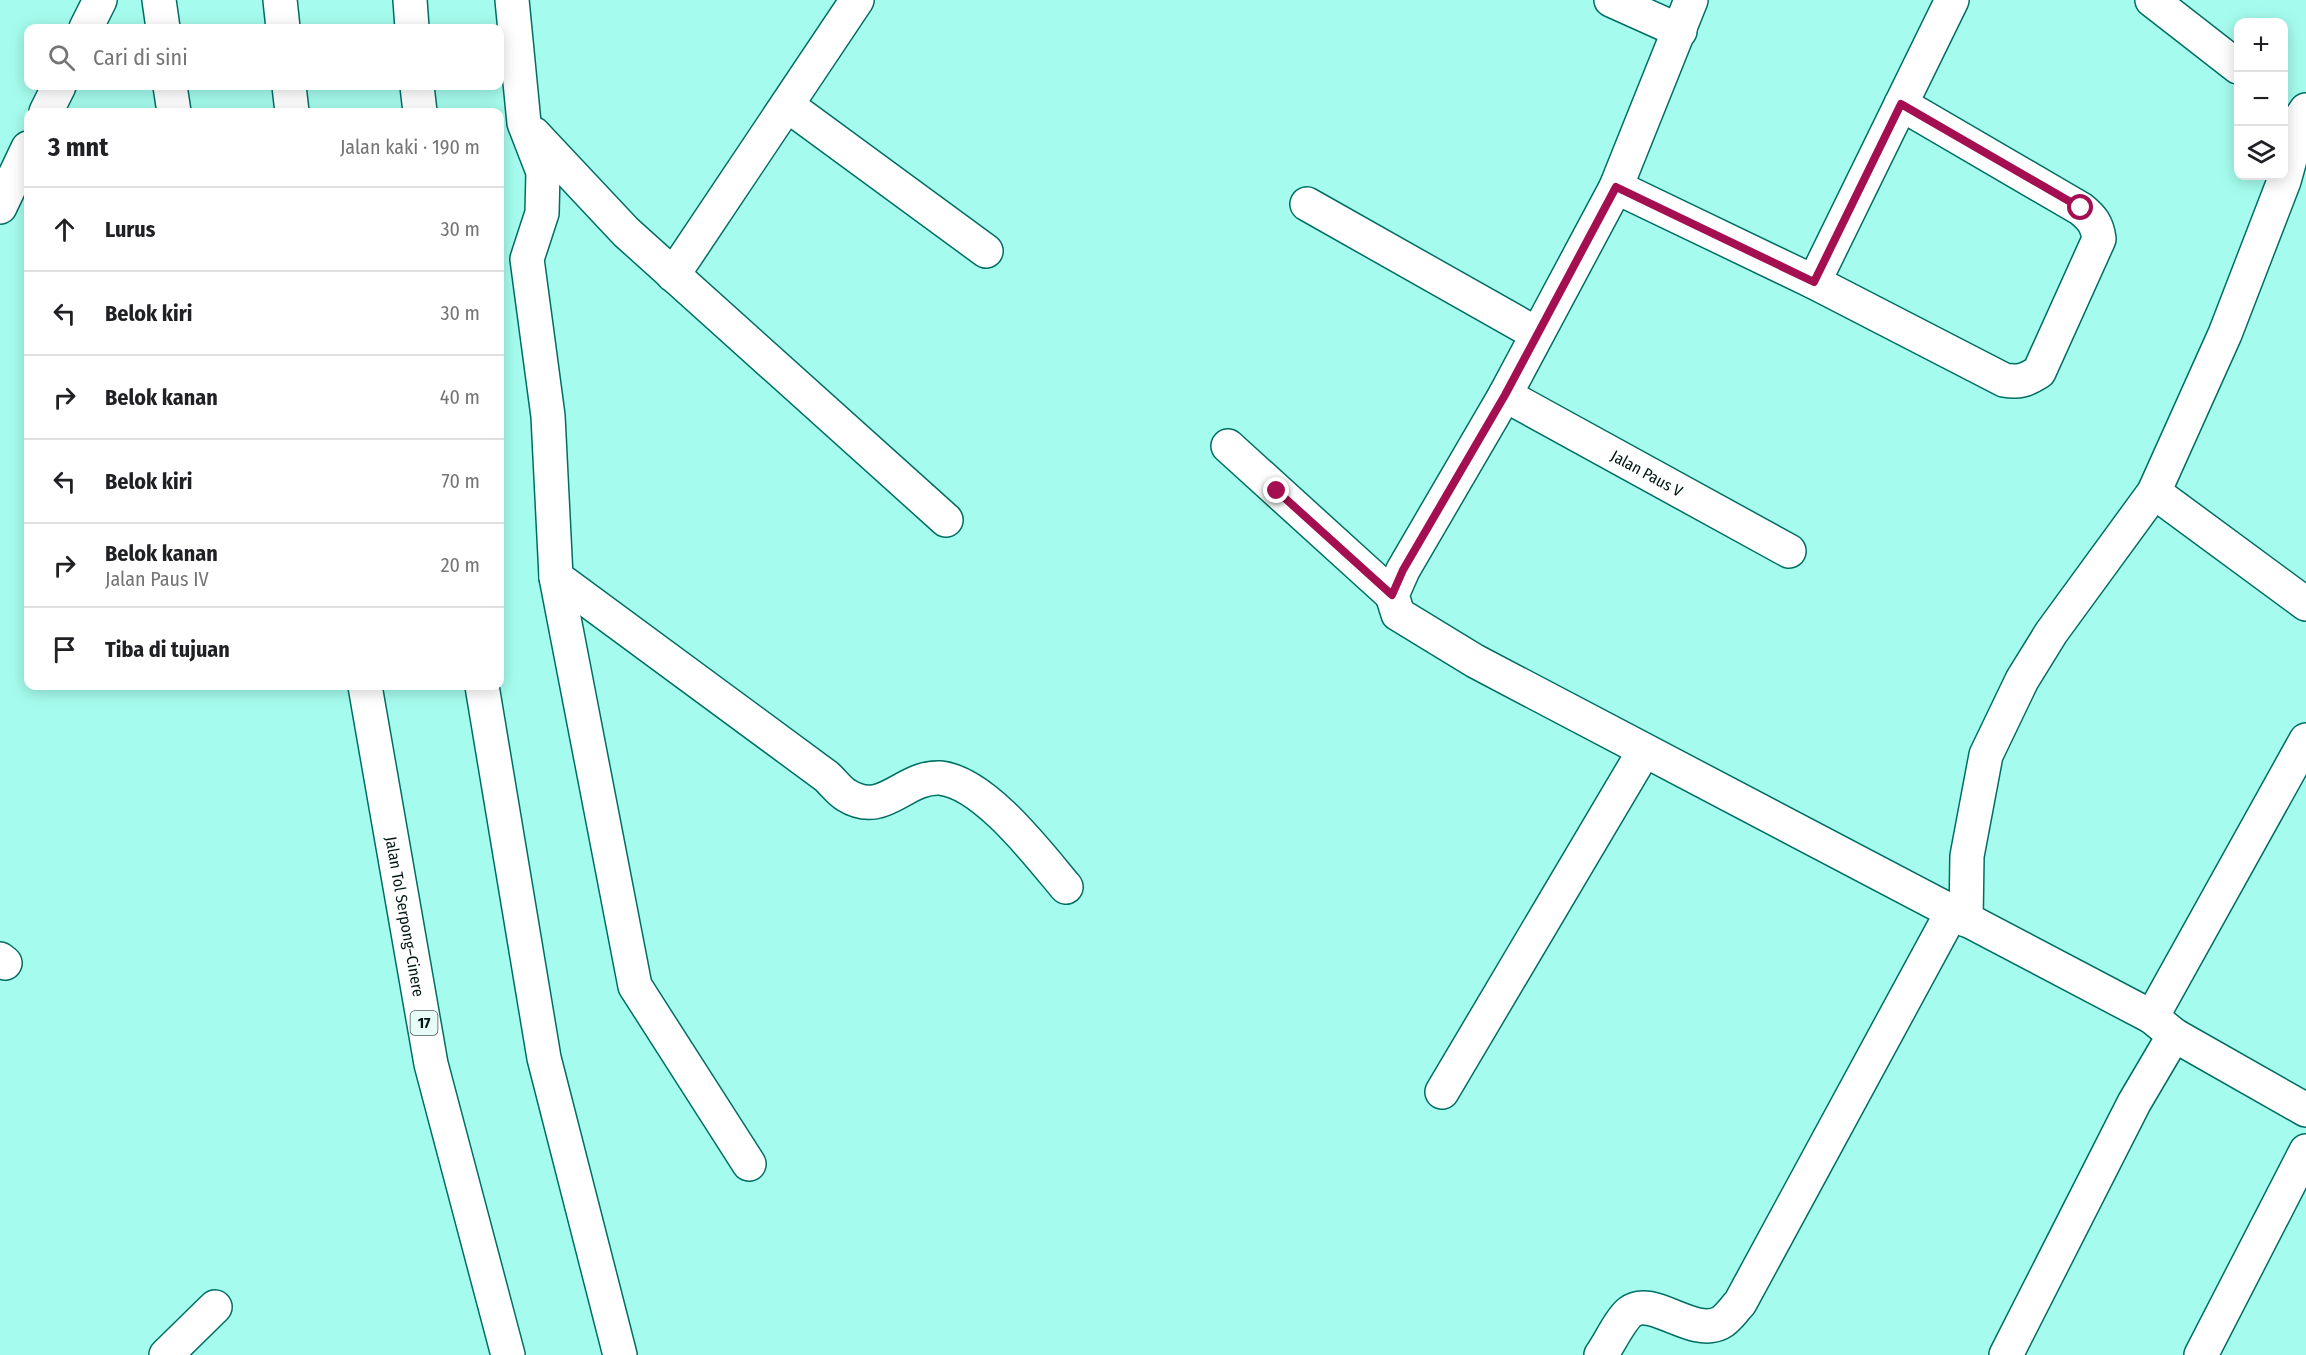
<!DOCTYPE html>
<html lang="id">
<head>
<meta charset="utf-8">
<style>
	:root { --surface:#fff; --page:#f6f6f6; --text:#202124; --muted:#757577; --line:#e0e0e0 }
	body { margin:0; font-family:"Fira Sans Condensed",sans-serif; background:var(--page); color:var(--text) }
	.controls { position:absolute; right:18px; top:18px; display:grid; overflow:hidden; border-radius:12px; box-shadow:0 3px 15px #0003 }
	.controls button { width:54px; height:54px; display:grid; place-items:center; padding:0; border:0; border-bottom:2px solid var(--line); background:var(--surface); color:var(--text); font:30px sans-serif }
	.stop { position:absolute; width:18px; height:18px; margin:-14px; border:4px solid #a30f50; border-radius:50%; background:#fff }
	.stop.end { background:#a30f50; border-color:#fff; box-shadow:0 2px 6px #0008 }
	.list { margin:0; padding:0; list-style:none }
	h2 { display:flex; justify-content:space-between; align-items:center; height:78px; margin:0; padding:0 24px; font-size:26px }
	h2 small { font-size:20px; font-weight:400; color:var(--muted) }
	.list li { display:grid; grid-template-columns:39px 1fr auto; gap:18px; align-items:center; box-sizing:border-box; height:84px; padding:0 24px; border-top:2px solid var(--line) }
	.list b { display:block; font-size:22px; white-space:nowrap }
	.list p { margin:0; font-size:20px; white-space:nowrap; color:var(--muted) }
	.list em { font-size:20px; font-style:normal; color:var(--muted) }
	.icon { flex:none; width:33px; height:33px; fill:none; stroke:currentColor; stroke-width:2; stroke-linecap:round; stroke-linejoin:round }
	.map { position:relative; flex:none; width:2306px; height:1355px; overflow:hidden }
	.search { position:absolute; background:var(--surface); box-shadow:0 3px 15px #0003; left:24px; top:24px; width:480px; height:66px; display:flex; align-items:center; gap:15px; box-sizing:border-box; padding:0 21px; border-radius:12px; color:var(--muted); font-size:22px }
	.panel { position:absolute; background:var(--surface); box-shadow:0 3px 15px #0003; left:24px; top:108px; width:480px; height:582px; border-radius:12px }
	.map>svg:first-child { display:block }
</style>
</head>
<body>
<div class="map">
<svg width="2306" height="1355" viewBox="0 0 2306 1355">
	<rect width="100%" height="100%" fill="#a5fcee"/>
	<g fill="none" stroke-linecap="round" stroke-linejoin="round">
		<g stroke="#006e63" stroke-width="36">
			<g id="minor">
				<polyline points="159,0 163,28"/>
				<path d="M512,0L524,123L543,172L542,213L527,259L548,416L556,577L826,776C833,782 839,791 846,795C884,819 903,776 940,778C984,782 1039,855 1066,887"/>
				<polyline points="1611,0 1680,31"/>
				<polyline points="1691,0 1616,187 1505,395 1403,570 1392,595 1398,614 1475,661 2152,1017 2174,1035 2306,1110"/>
				<polyline points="2152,0 2238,67"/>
				<polyline points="86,28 100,0"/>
				<polyline points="170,86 174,112"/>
				<polyline points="787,105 986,251"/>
				<polyline points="46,112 59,86"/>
				<polyline points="534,134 626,232 946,520"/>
				<polyline points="1616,187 1814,282 1952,0"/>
				<polyline points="1307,204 1537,334"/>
				<polyline points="0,207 28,148"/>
				<polyline points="673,275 857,0"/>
				<path d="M1814,282L2004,380C2019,383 2026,380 2039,372L2099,239C2097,224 2092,218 2081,209L1901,104"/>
				<path id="s1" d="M1505,395L1789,551"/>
				<polyline points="1228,446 1392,595"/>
				<polyline points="2154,492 2306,604"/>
				<polyline points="556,577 635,986 749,1164"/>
				<polyline points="1966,920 1967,856 1986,755 2022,680 2051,633 2154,492 2225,334 2284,181 2302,116 2306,110"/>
				<polyline points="0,959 5,963"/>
				<polyline points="2152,1017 2306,740"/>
				<polyline points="1442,1092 1644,751"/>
				<polyline points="166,1355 215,1307"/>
				<path d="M1601,1355C1609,1344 1620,1320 1630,1312C1652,1295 1692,1337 1720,1323C1728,1319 1734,1309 1740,1303L1952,912"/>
				<polyline points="2006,1355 2134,1103 2174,1035"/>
				<polyline points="2201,1355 2306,1151"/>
			</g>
		</g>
		<g stroke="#006e63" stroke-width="36">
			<g id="highway">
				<polyline points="280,0 283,28"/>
				<polyline points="410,0 412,28"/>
				<polyline points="289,86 292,112"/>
				<polyline points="417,86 420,112"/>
				<path id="s2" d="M365,686L431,1064L508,1355"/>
				<polyline points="482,686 544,1058 620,1355"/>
			</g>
		</g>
		<use href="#minor" stroke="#fff" stroke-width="33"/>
		<use href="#highway" stroke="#fff" stroke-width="33"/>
	</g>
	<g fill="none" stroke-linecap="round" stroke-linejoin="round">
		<polyline stroke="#a30f50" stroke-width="8" points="1277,491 1392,595 1403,570 1505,395 1616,187 1814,282 1901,104 2081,208"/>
	</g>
	<g text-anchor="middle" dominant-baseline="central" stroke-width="6" stroke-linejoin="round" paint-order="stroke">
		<rect fill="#e7fbf7" stroke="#455b57" stroke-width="1.5" x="410.5" y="1011" width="27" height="24" rx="4.5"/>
		<g font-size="15" font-weight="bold" fill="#001613">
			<text x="424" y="1023">17</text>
		</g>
		<g font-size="16" fill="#001613" stroke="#e7fbf7">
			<text stroke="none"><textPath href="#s1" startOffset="162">Jalan Paus V</textPath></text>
			<text stroke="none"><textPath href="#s2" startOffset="234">Jalan Tol Serpong–Cinere</textPath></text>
		</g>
	</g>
</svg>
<div class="controls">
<button>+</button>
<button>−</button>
<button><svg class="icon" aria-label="layers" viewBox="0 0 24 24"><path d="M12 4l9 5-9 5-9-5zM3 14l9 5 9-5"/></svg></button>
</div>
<div class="stop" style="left:2081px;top:208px"></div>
<div class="stop end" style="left:1277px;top:491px"></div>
<div class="search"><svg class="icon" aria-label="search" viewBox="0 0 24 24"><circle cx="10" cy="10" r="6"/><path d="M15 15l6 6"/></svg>Cari di sini</div>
<section class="panel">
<h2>3 mnt<small>Jalan kaki · 190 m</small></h2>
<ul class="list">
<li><svg class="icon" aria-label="ahead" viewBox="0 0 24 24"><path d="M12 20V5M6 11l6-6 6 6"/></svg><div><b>Lurus</b></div><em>30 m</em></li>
<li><svg class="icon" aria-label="left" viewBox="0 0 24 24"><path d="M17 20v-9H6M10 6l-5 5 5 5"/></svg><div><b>Belok kiri</b></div><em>30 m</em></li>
<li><svg class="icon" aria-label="right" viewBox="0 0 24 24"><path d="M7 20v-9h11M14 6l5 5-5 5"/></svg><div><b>Belok kanan</b></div><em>40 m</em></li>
<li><svg class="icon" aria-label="left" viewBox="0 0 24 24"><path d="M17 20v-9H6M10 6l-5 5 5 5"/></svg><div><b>Belok kiri</b></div><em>70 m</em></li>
<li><svg class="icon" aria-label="right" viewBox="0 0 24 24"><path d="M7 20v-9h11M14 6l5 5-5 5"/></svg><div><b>Belok kanan</b><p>Jalan Paus IV</p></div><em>20 m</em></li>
<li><svg class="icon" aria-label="arrive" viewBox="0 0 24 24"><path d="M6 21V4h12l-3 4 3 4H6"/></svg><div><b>Tiba di tujuan</b></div></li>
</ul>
</section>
</div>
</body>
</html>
